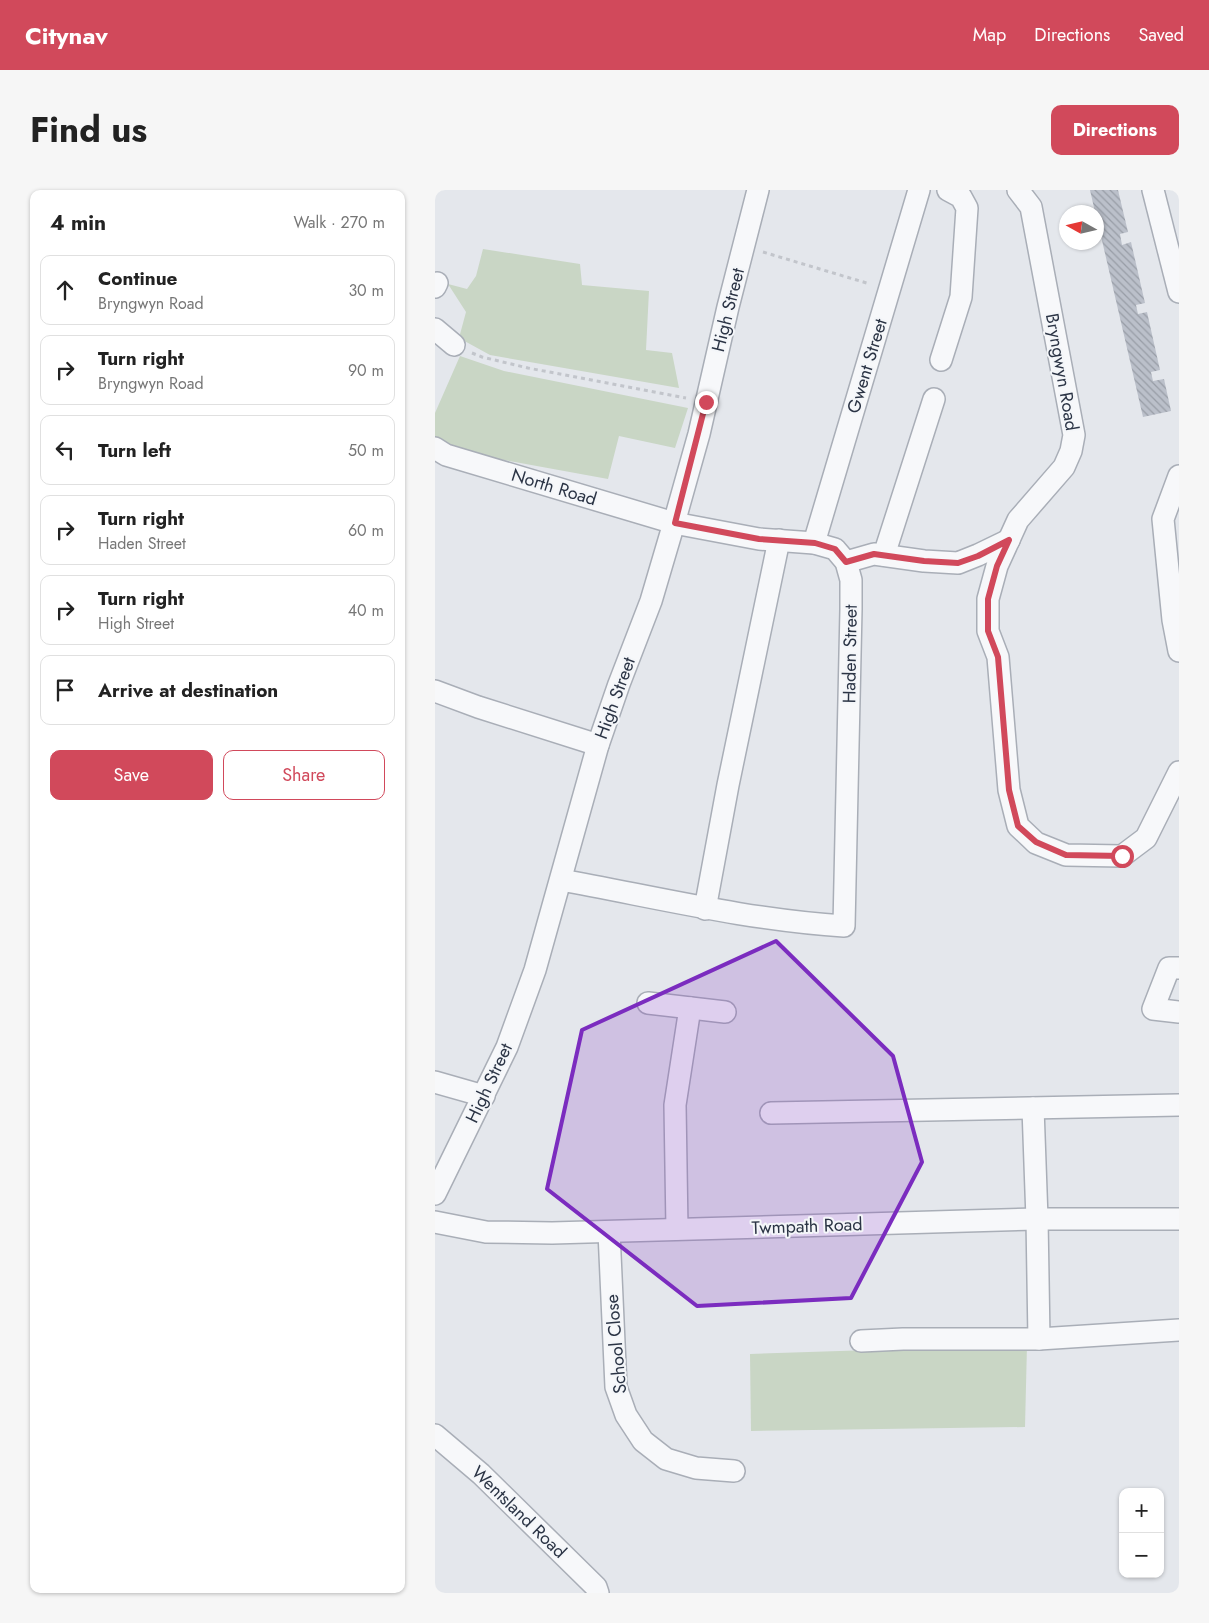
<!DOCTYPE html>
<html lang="en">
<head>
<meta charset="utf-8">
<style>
	:root { --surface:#fff; --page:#f6f6f6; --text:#222; --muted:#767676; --line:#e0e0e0; --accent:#d1495b }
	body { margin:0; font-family:Jost,sans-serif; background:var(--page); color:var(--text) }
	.controls { position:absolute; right:15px; bottom:15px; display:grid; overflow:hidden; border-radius:10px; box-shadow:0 1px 4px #0004 }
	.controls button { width:45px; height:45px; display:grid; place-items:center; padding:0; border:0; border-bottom:1px solid var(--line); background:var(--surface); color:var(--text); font:25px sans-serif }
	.compass { position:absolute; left:624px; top:15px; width:45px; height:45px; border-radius:50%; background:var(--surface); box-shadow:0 1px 4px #0004; rotate:278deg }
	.stop { position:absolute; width:15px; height:15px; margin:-11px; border:4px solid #d1495b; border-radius:50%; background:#fff }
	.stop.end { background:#d1495b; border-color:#fff; box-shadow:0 1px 5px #0008 }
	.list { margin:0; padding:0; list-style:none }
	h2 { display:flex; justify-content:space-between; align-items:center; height:65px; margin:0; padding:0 20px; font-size:21px }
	h2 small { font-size:16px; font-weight:400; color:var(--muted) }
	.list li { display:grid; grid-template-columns:32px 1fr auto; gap:15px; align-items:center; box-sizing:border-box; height:70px; margin:0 10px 10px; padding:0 10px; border:1px solid var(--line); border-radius:10px }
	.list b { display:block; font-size:19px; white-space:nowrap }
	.list p { margin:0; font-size:16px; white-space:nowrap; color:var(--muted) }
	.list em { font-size:16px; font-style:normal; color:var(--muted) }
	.actions { display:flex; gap:10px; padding:15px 20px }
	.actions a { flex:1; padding:11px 0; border:1px solid var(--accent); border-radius:10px; text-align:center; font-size:18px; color:var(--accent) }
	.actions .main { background:var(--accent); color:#fff }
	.icon { flex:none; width:28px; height:28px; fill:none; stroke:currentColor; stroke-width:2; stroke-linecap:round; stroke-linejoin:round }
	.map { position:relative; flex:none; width:744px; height:1403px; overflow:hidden; border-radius:10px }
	header { display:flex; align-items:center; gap:30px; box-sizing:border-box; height:70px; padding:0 25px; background:var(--accent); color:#fff }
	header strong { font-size:24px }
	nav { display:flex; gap:28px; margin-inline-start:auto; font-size:18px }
	.intro { display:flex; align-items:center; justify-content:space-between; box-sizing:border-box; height:120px; padding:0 30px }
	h1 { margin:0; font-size:35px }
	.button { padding:12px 22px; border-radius:10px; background:var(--accent); color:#fff; font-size:18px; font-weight:700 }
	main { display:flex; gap:30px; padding:0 30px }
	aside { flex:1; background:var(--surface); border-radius:10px; box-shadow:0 1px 4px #0004 }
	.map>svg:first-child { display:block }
</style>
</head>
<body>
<header>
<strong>Citynav</strong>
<nav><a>Map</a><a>Directions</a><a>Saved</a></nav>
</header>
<div class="intro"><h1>Find us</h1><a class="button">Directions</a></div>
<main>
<aside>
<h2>4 min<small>Walk · 270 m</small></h2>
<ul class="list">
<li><svg class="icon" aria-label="ahead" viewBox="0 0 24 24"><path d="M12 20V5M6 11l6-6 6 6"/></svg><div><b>Continue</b><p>Bryngwyn Road</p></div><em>30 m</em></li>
<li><svg class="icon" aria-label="right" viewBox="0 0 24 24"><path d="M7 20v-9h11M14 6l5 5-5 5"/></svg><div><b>Turn right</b><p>Bryngwyn Road</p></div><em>90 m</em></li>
<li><svg class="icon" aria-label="left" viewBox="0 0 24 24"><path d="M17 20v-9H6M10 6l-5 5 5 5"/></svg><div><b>Turn left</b></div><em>50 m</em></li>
<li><svg class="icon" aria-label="right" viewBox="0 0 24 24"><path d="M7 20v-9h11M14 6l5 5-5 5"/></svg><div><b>Turn right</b><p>Haden Street</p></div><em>60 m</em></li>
<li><svg class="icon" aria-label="right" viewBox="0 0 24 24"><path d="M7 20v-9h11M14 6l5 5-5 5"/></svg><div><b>Turn right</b><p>High Street</p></div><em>40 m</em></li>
<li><svg class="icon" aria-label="arrive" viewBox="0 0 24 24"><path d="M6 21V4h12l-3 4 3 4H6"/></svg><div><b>Arrive at destination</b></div></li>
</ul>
<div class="actions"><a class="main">Save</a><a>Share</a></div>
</aside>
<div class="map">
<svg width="744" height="1403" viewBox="0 0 744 1403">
	<defs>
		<pattern id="building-back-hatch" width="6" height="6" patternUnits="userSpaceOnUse" patternTransform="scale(1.25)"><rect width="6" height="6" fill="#bbc0ca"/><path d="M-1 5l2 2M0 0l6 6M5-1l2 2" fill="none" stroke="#989da6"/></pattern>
	</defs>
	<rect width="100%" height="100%" fill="#e4e7ec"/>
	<g fill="#c9d6c5">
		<polygon points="48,59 145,74 147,95 214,101 211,160 237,163 244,198 55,165 24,148 31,122 13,94 32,99 41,86"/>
		<polygon points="25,166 69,181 253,218 240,258 184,246 173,289 20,261 0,247 0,223"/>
		<polygon points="592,1155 590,1237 316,1241 315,1164"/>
	</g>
	<polygon fill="url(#building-back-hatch)" points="655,0 683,0 693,42 685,44 687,55 696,52 710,113 701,115 703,124 712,122 725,180 716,182 718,191 729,189 736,221 708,227 662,29 662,22 660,22"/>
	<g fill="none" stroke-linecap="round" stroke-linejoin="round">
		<g stroke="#a9aeb7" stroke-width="24">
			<g id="minor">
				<polyline points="583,0 596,17 639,245 636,261 629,277 583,330 562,376 553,409 553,441 563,467 574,600 583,636 601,653 631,665 687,666 711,648 744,582"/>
				<polyline points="718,0 744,102"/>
				<polyline points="0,97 2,93"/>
				<polyline points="0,139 19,155"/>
				<polyline points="506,170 526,107 532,18 526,7 513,0"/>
				<path d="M0,258L11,265L239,333L324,349L379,353L400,359L411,372L416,390V419L409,736C313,730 220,707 126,690"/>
				<polyline points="744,286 728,329 738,430 744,461"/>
				<polyline points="379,353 484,0"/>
				<polyline points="449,365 499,209"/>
				<polyline points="411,372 439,364 489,371 523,373 543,365 574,350"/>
				<polyline points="0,501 43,517 163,555"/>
				<polyline points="270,719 293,595 344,350"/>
				<polyline points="744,778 734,778 718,819 744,822"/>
				<polyline points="213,813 290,822"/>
				<polyline points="0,892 49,906"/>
				<polyline points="598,918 602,1029 604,1149"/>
				<polyline points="336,923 744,915"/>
				<polyline points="0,1004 72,857 100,780 163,555 184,494 216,411 239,333 264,244 293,117 323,0"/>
				<polyline points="0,1032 51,1042 117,1043 602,1029 744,1029"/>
				<polyline points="242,1039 240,915 255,818"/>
				<polyline points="174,1042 181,1197 191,1225 208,1251 231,1269 261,1278 299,1281"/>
				<polyline points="426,1151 468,1149 604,1149 744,1140"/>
				<polyline points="0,1245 46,1284 161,1397 163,1403"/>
			</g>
		</g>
		<g stroke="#c2c5cb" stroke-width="3" stroke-dasharray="4 4" stroke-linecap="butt">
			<polyline points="328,62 435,94"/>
			<polyline points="37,163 47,167 93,178 251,208"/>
		</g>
		<use href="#minor" stroke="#f7f8fa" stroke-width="21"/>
	</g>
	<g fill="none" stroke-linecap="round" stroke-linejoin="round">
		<polyline stroke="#d1495b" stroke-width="6" points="271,212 240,333 324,349 380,353 400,359 411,372 439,364 489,371 523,373 543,366 574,350 562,376 553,409 553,441 563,467 574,600 583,636 601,652 631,665 687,666"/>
	</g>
	<path fill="#7b2cbf" fill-opacity="0.2" stroke="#7b2cbf" stroke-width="4" stroke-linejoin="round" d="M341,751L458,866L487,972L416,1108L262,1116L112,999L147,840Z"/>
	<g text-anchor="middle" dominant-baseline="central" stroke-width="4" stroke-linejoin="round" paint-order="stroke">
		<g font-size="18" fill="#2b3445" stroke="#f4f6f9">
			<text transform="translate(293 120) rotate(-76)">High Street</text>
			<text transform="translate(432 176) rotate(-73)">Gwent Street</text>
			<text transform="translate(627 182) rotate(80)">Bryngwyn Road</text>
			<text transform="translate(119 297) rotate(17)">North Road</text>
			<text transform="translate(415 464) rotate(-89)">Haden Street</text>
			<text transform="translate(180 508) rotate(-70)">High Street</text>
			<text transform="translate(54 893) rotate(-65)">High Street</text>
			<text transform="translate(372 1036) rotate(-2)">Twmpath Road</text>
			<text transform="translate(181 1154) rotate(-95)">School Close</text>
			<text transform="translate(84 1322) rotate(44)">Wentsland Road</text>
		</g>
	</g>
</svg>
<div class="controls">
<button>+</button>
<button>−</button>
</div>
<svg class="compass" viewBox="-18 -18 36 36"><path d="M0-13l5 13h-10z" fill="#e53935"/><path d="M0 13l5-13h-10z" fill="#767676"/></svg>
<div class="stop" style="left:687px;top:666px"></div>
<div class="stop end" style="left:271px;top:212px"></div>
</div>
</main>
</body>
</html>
